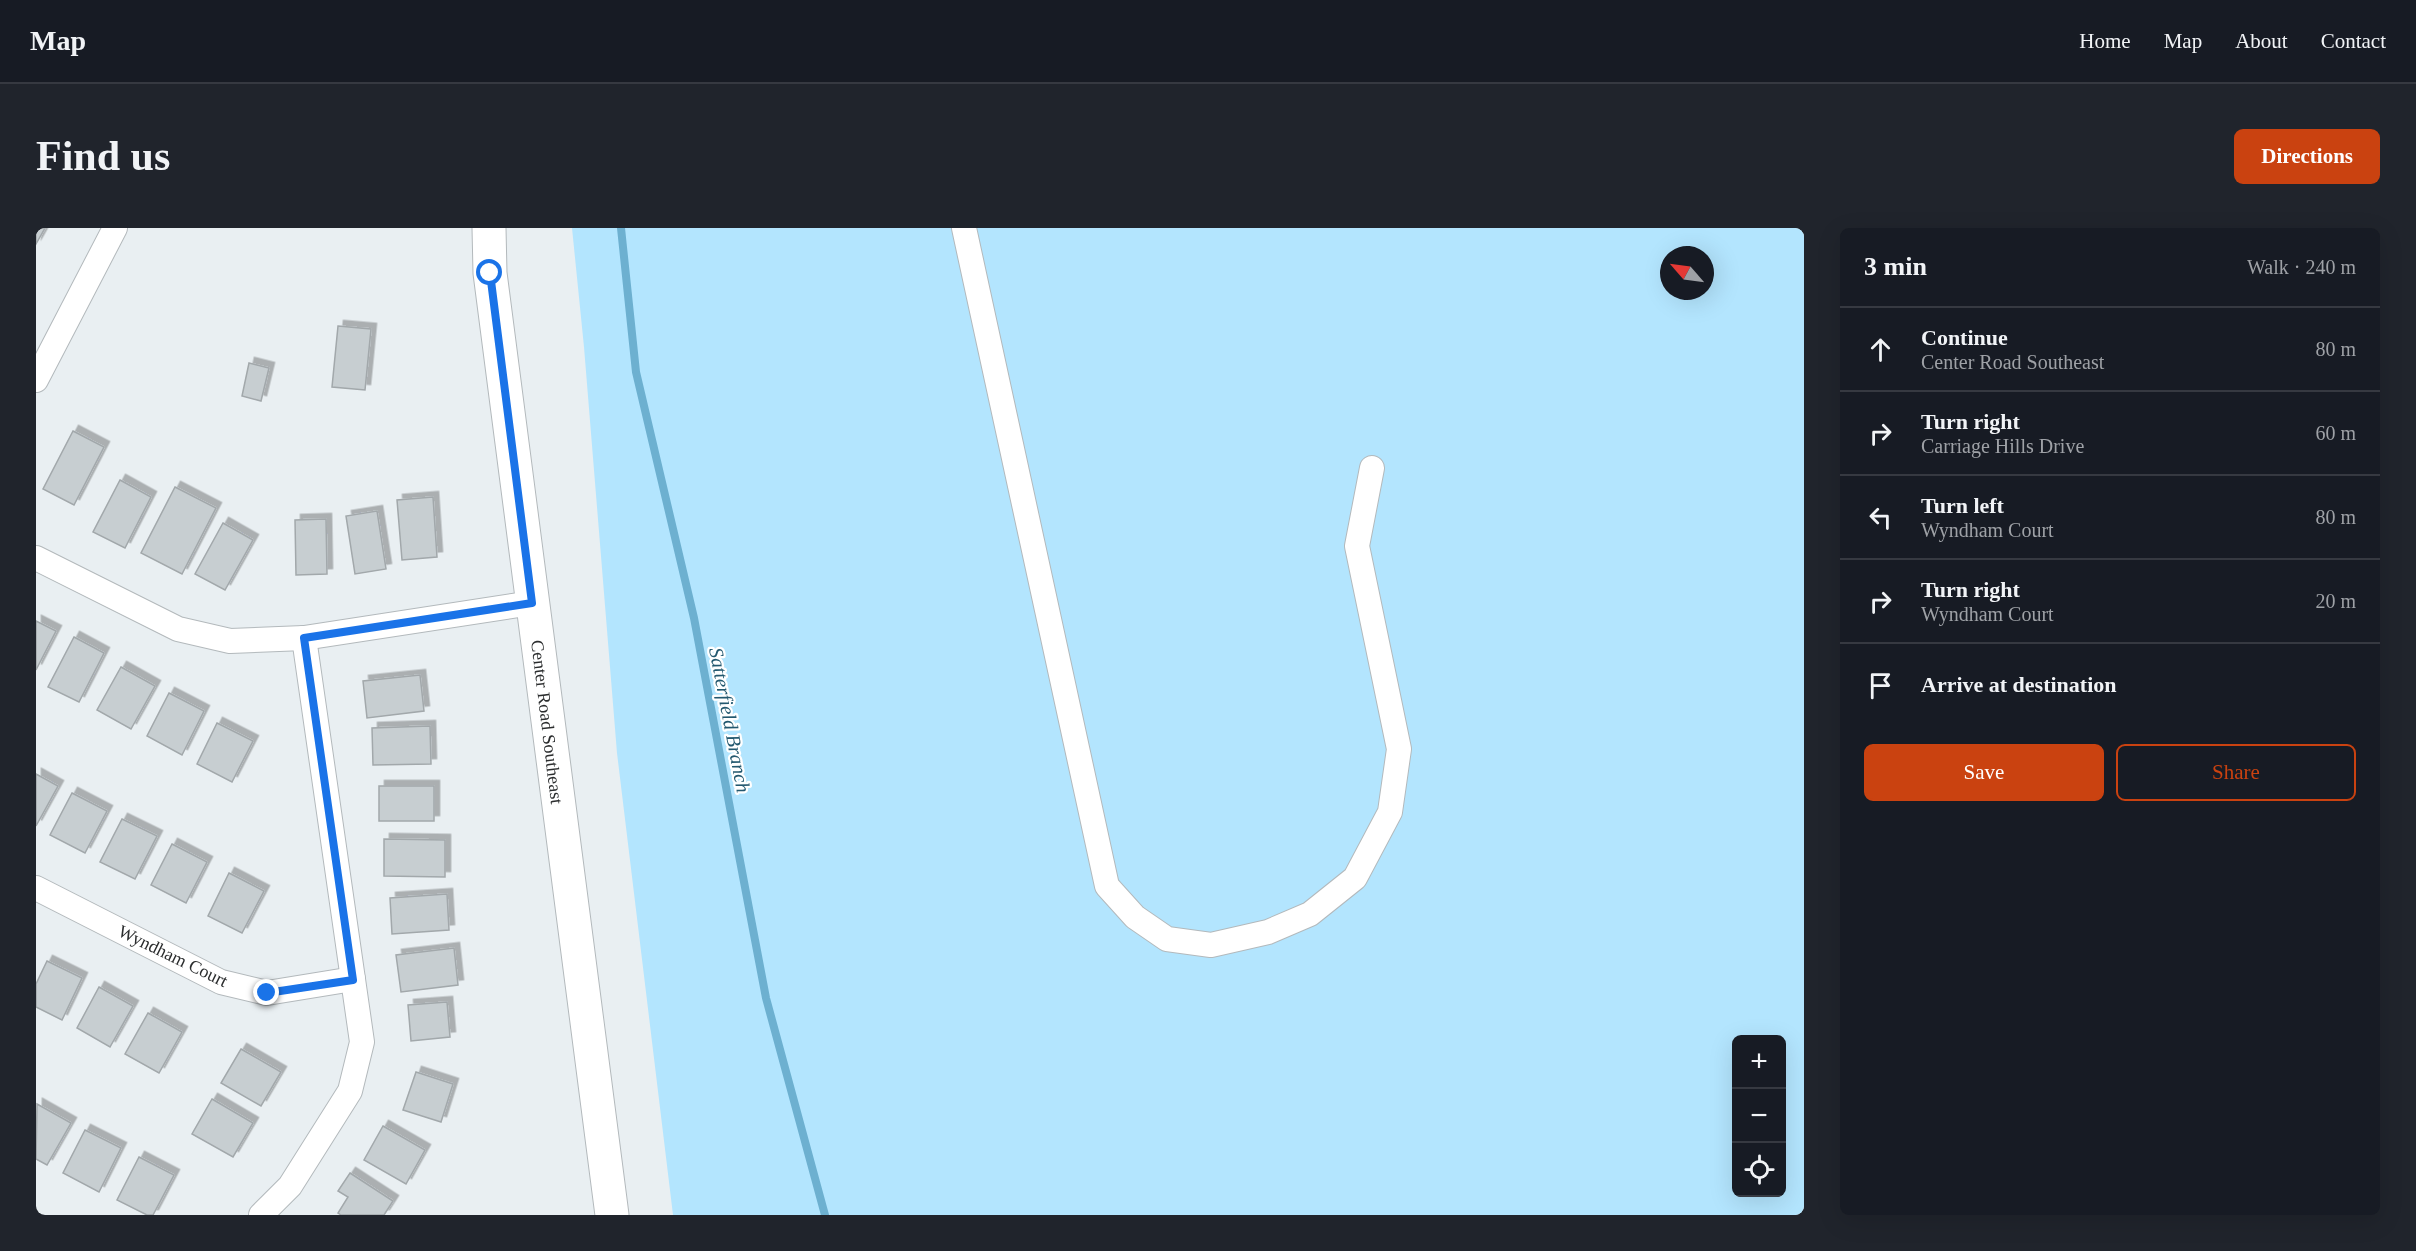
<!DOCTYPE html>
<html lang="en">
<head>
<meta charset="utf-8">
<style>
	:root { --surface:#171b24; --page:#20242c; --text:#f1f3f6; --muted:#9ea1a6; --line:#363941; --accent:#ca4210 }
	body { margin:0; font-family:Georgia,serif; background:var(--page); color:var(--text) }
	.controls { position:absolute; right:18px; bottom:18px; display:grid; overflow:hidden; border-radius:9px; box-shadow:0 6px 24px #0002 }
	.controls button { width:54px; height:54px; display:grid; place-items:center; padding:0; border:0; border-bottom:2px solid var(--line); background:var(--surface); color:var(--text); font:30px sans-serif }
	.compass { position:absolute; left:1624px; top:18px; width:54px; height:54px; border-radius:50%; background:var(--surface); box-shadow:0 6px 24px #0002; rotate:298deg }
	.stop { position:absolute; width:18px; height:18px; margin:-14px; border:4px solid #1a73e8; border-radius:50%; background:#fff }
	.stop.end { background:#1a73e8; border-color:#fff; box-shadow:0 2px 6px #0008 }
	.list { margin:0; padding:0; list-style:none }
	h2 { display:flex; justify-content:space-between; align-items:center; height:78px; margin:0; padding:0 24px; font-size:26px }
	h2 small { font-size:20px; font-weight:400; color:var(--muted) }
	.list li { display:grid; grid-template-columns:39px 1fr auto; gap:18px; align-items:center; box-sizing:border-box; height:84px; padding:0 24px; border-top:2px solid var(--line) }
	.list b { display:block; font-size:22px; white-space:nowrap }
	.list p { margin:0; font-size:20px; white-space:nowrap; color:var(--muted) }
	.list em { font-size:20px; font-style:normal; color:var(--muted) }
	.actions { display:flex; gap:12px; padding:18px 24px }
	.actions a { flex:1; padding:14px 0; border:2px solid var(--accent); border-radius:9px; text-align:center; font-size:21px; color:var(--accent) }
	.actions .main { background:var(--accent); color:#fff }
	.icon { flex:none; width:33px; height:33px; fill:none; stroke:currentColor; stroke-width:2; stroke-linecap:round; stroke-linejoin:round }
	.map { position:relative; flex:none; width:1768px; height:987px; overflow:hidden; border-radius:9px }
	header { display:flex; align-items:center; gap:36px; box-sizing:border-box; height:84px; padding:0 30px; background:var(--surface); border-bottom:2px solid var(--line) }
	header strong { font-size:28px }
	nav { display:flex; gap:33px; margin-inline-start:auto; font-size:21px }
	.intro { display:flex; align-items:center; justify-content:space-between; box-sizing:border-box; height:144px; padding:0 36px }
	h1 { margin:0; font-size:42px }
	.button { padding:15px 27px; border-radius:9px; background:var(--accent); color:#fff; font-size:21px; font-weight:700 }
	main { display:flex; gap:36px; padding:0 36px }
	aside { flex:1; background:var(--surface); border-radius:9px; box-shadow:0 6px 24px #0002 }
	.map>svg:first-child { display:block }
</style>
</head>
<body>
<header>
<strong>Map</strong>
<nav><a>Home</a><a>Map</a><a>About</a><a>Contact</a></nav>
</header>
<div class="intro"><h1>Find us</h1><a class="button">Directions</a></div>
<main>
<div class="map">
<svg width="1768" height="987" viewBox="0 0 1768 987">
	<defs>
		<filter id="shadow"><feDropShadow dx="5.5" dy="-5.5" stdDeviation="0" flood-color="#0004"/></filter>
	</defs>
	<rect width="100%" height="100%" fill="#e9eff2"/>
	<path fill="#b3e5fe" fill-rule="evenodd" d="M536,0H1768V987H637L581,525L548,119ZM1633,27H1669V63H1633ZM1700,812H1746V964H1700Z"/>
	<g fill="none" stroke-linecap="round" stroke-linejoin="round">
		<polyline stroke="#6db0d0" stroke-width="8" points="585,0 600,144 658,390 730,770 789,987"/>
	</g>
	<g fill="#c7ced1" stroke="#a2a8ab" stroke-width="1.5" filter="url(#shadow)">
		<polygon points="0,0 9,0 0,16"/>
		<polygon points="302,98 335,101 329,162 296,159"/>
		<polygon points="213,135 233,140 225,173 206,168"/>
		<polygon points="37,203 68,219 38,277 7,261"/>
		<polygon points="84,252 115,269 89,320 57,304"/>
		<polygon points="139,259 180,280 146,346 105,325"/>
		<polygon points="397,269 401,329 366,332 361,272"/>
		<polygon points="341,283 350,341 319,346 310,288"/>
		<polygon points="290,291 291,346 260,347 259,292"/>
		<polygon points="187,295 217,312 189,362 159,346"/>
		<polygon points="0,393 20,403 0,442"/>
		<polygon points="38,409 68,425 43,474 12,459"/>
		<polygon points="85,439 119,458 95,501 61,482"/>
		<polygon points="384,447 388,483 331,490 327,453"/>
		<polygon points="133,465 168,483 146,527 111,508"/>
		<polygon points="181,495 217,513 196,554 161,536"/>
		<polygon points="394,498 395,536 337,537 336,500"/>
		<polygon points="0,546 22,558 0,598"/>
		<rect x="343" y="558" width="55" height="35"/>
		<polygon points="36,565 71,583 49,625 14,607"/>
		<polygon points="86,591 121,608 99,651 64,634"/>
		<polygon points="348,611 409,612 409,649 348,648"/>
		<polygon points="136,616 171,634 150,675 115,657"/>
		<polygon points="193,645 228,663 206,705 172,688"/>
		<polygon points="411,666 413,702 356,706 354,670"/>
		<polygon points="418,720 422,757 365,764 360,727"/>
		<polygon points="11,733 46,750 26,792 0,779 0,756"/>
		<polygon points="63,759 97,778 74,819 41,800"/>
		<polygon points="411,774 414,809 375,813 372,777"/>
		<polygon points="112,785 146,804 123,845 89,826"/>
		<polygon points="205,821 245,844 225,878 185,855"/>
		<polygon points="380,844 417,856 405,894 367,882"/>
		<polygon points="176,871 217,895 197,929 156,906"/>
		<polygon points="1,876 35,895 11,937 0,931"/>
		<polygon points="347,898 389,922 370,956 328,932"/>
		<polygon points="49,902 85,920 63,964 27,945"/>
		<polygon points="103,929 138,947 117,987 111,987 81,972"/>
		<polygon points="314,945 357,973 348,987 305,987 302,985 312,969 302,963"/>
	</g>
	<g fill="none" stroke-linecap="round" stroke-linejoin="round">
		<g stroke="#b3b9bc" stroke-width="26">
			<g id="street">
				<polyline points="928,0 1071,658 1099,689 1131,711 1175,717 1232,704 1274,686 1319,650 1354,584 1363,521 1321,318 1336,240"/>
				<polyline points="0,152 79,0"/>
				<polyline points="0,330 142,401 194,413 268,410 496,375"/>
				<polyline points="0,660 185,754 231,765 317,751"/>
				<polyline points="225,987 254,958 314,863 326,814 268,410"/>
			</g>
		</g>
		<g stroke="#b3b9bc" stroke-width="35">
			<polyline id="secondary" points="453,0 454,45 576,987"/>
		</g>
		<use href="#street" stroke="#fff" stroke-width="24"/>
		<use href="#secondary" stroke="#fff" stroke-width="33"/>
	</g>
	<g fill="none" stroke-linecap="round" stroke-linejoin="round">
		<polyline stroke="#1a73e8" stroke-width="8" points="231,765 317,752 268,410 496,375 454,45"/>
	</g>
	<g text-anchor="middle" dominant-baseline="central" stroke-width="4.5" stroke-linejoin="round" paint-order="stroke">
		<g font-size="18" fill="#2b2d2e" stroke="#fff">
			<text transform="translate(511 494) rotate(83)">Center Road Southeast</text>
			<text transform="translate(137 728) rotate(26)">Wyndham Court</text>
		</g>
		<g font-size="20" font-style="italic" fill="#23586f" stroke="#fff">
			<text transform="translate(694 492) rotate(79)">Satterfield Branch</text>
		</g>
	</g>
</svg>
<div class="controls">
<button>+</button>
<button>−</button>
<button><svg class="icon" aria-label="locate" viewBox="0 0 24 24"><circle cx="12" cy="12" r="6"/><path d="M12 2v4M12 18v4M2 12h4M18 12h4"/></svg></button>
</div>
<svg class="compass" viewBox="-18 -18 36 36"><path d="M0-13l5 13h-10z" fill="#e53935"/><path d="M0 13l5-13h-10z" fill="#9ea1a6"/></svg>
<div class="stop" style="left:454px;top:45px"></div>
<div class="stop end" style="left:231px;top:765px"></div>
</div>
<aside>
<h2>3 min<small>Walk · 240 m</small></h2>
<ul class="list">
<li><svg class="icon" aria-label="ahead" viewBox="0 0 24 24"><path d="M12 20V5M6 11l6-6 6 6"/></svg><div><b>Continue</b><p>Center Road Southeast</p></div><em>80 m</em></li>
<li><svg class="icon" aria-label="right" viewBox="0 0 24 24"><path d="M7 20v-9h11M14 6l5 5-5 5"/></svg><div><b>Turn right</b><p>Carriage Hills Drive</p></div><em>60 m</em></li>
<li><svg class="icon" aria-label="left" viewBox="0 0 24 24"><path d="M17 20v-9H6M10 6l-5 5 5 5"/></svg><div><b>Turn left</b><p>Wyndham Court</p></div><em>80 m</em></li>
<li><svg class="icon" aria-label="right" viewBox="0 0 24 24"><path d="M7 20v-9h11M14 6l5 5-5 5"/></svg><div><b>Turn right</b><p>Wyndham Court</p></div><em>20 m</em></li>
<li><svg class="icon" aria-label="arrive" viewBox="0 0 24 24"><path d="M6 21V4h12l-3 4 3 4H6"/></svg><div><b>Arrive at destination</b></div></li>
</ul>
<div class="actions"><a class="main">Save</a><a>Share</a></div>
</aside>
</main>
</body>
</html>
